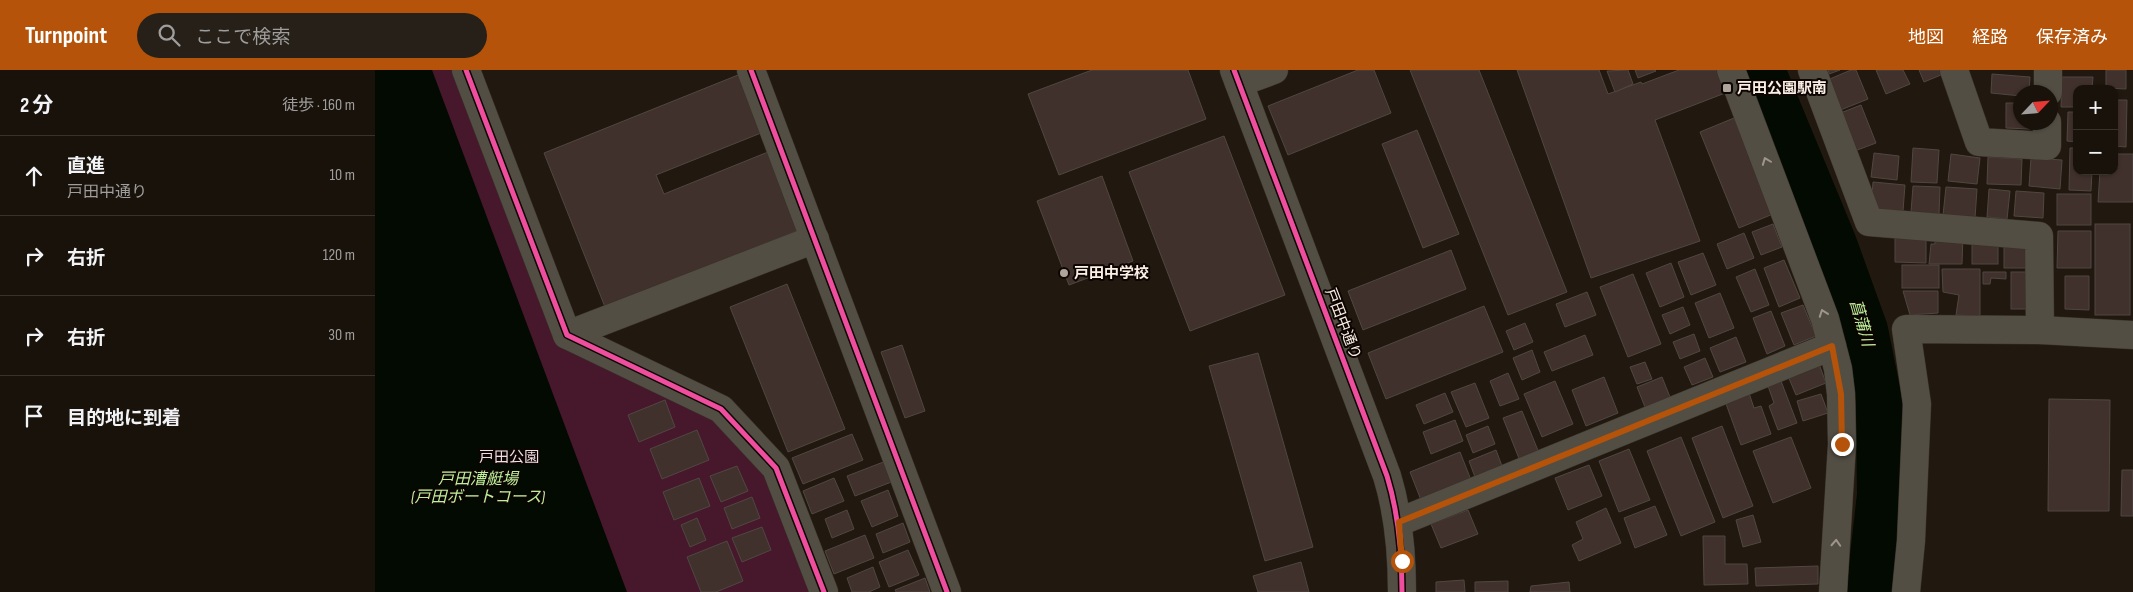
<!DOCTYPE html>
<html lang="ja">
<head>
<meta charset="utf-8">
<style>
	:root { --surface:#19120b; --page:#262019; --text:#f1f3f6; --muted:#9f9e9d; --line:#37322c; --accent:#b45309 }
	body { margin:0; font-family:"Sofia Sans Condensed","Noto Sans JP",sans-serif; background:var(--page); color:var(--text) }
	.controls { position:absolute; right:15px; top:15px; display:grid; overflow:hidden; border-radius:10px; box-shadow:0 1px 4px #0004 }
	.controls button { width:45px; height:45px; display:grid; place-items:center; padding:0; border:0; border-bottom:1px solid var(--line); background:var(--surface); color:var(--text); font:25px sans-serif }
	.compass { position:absolute; left:1638px; top:15px; width:45px; height:45px; border-radius:50%; background:var(--surface); box-shadow:0 1px 4px #0004; rotate:64deg }
	.stop { position:absolute; width:15px; height:15px; margin:-11px; border:4px solid #b45309; border-radius:50%; background:#fff }
	.stop.end { background:#b45309; border-color:#fff; box-shadow:0 1px 5px #0008 }
	.list { margin:0; padding:0; list-style:none }
	h2 { display:flex; justify-content:space-between; align-items:center; height:65px; margin:0; padding:0 20px; font-size:21px }
	h2 small { font-size:16px; font-weight:400; color:var(--muted) }
	.list li { display:grid; grid-template-columns:32px 1fr auto; gap:15px; align-items:center; box-sizing:border-box; height:80px; padding:0 20px; border-top:1px solid var(--line) }
	.list b { display:block; font-size:19px; white-space:nowrap }
	.list p { margin:0; font-size:16px; white-space:nowrap; color:var(--muted) }
	.list em { font-size:16px; font-style:normal; color:var(--muted) }
	.icon { flex:none; width:28px; height:28px; fill:none; stroke:currentColor; stroke-width:2; stroke-linecap:round; stroke-linejoin:round }
	.map { position:relative; flex:none; width:1758px; height:522px; overflow:hidden }
	header { display:flex; align-items:center; gap:30px; box-sizing:border-box; height:70px; padding:0 25px; background:var(--accent); color:#fff }
	header strong { font-size:24px }
	nav { display:flex; gap:28px; margin-inline-start:auto; font-size:18px }
	.search { width:350px; height:45px; background:var(--page); display:flex; align-items:center; gap:12px; box-sizing:border-box; padding:0 18px; border-radius:28px; color:var(--muted); font-size:19px }
	main { display:flex }
	aside { flex:1; background:var(--surface) }
	.map>svg:first-child { display:block }
</style>
</head>
<body>
<header>
<strong>Turnpoint</strong>
<div class="search"><svg class="icon" aria-label="search" viewBox="0 0 24 24"><circle cx="10" cy="10" r="6"/><path d="M15 15l6 6"/></svg>ここで検索</div>
<nav><a>地図</a><a>経路</a><a>保存済み</a></nav>
</header>
<main>
<aside>
<h2>2 分<small>徒歩 · 160 m</small></h2>
<ul class="list">
<li><svg class="icon" aria-label="ahead" viewBox="0 0 24 24"><path d="M12 20V5M6 11l6-6 6 6"/></svg><div><b>直進</b><p>戸田中通り</p></div><em>10 m</em></li>
<li><svg class="icon" aria-label="right" viewBox="0 0 24 24"><path d="M7 20v-9h11M14 6l5 5-5 5"/></svg><div><b>右折</b></div><em>120 m</em></li>
<li><svg class="icon" aria-label="right" viewBox="0 0 24 24"><path d="M7 20v-9h11M14 6l5 5-5 5"/></svg><div><b>右折</b></div><em>30 m</em></li>
<li><svg class="icon" aria-label="arrive" viewBox="0 0 24 24"><path d="M6 21V4h12l-3 4 3 4H6"/></svg><div><b>目的地に到着</b></div></li>
</ul>
</aside>
<div class="map">
<svg width="1758" height="522" viewBox="0 0 1758 522">
	<rect width="100%" height="100%" fill="#21180f"/>
	<polygon fill="#47182c" points="0,0 91,0 192,265 346,339 409,418 449,522 0,522"/>
	<polygon fill="#030a01" points="0,0 57,0 252,522 0,522"/>
	<g fill="none" stroke-linecap="round" stroke-linejoin="round">
		<polyline stroke="#030a01" stroke-width="46" points="1387,0 1459,174 1490,260 1504,330 1505,425 1494,522"/>
	</g>
	<g fill="#41312c" stroke="#504742">
		<polygon points="717,0 813,0 831,49 684,105 653,24"/>
		<polygon points="983,0 999,0 1016,43 913,85 893,36"/>
		<polygon points="1035,0 1104,0 1192,222 1133,245"/>
		<polygon points="1142,0 1224,0 1233,24 1266,12 1267,14 1304,0 1351,0 1358,20 1280,50 1325,171 1216,208"/>
		<polygon points="1253,0 1258,14 1240,22 1232,1"/>
		<polygon points="1260,0 1280,0 1281,1 1263,8"/>
		<polygon points="1453,0 1465,0 1454,4"/>
		<polygon points="1476,0 1481,0 1493,29 1463,41 1450,11"/>
		<polygon points="1501,0 1528,0 1535,14 1511,24"/>
		<polygon points="1544,0 1572,0 1573,2 1549,12"/>
		<polygon points="1731,0 1751,0 1751,19 1731,18"/>
		<polygon points="1617,4 1655,7 1654,22 1646,22 1646,26 1616,23"/>
		<polygon points="363,5 386,63 281,105 289,124 393,82 424,160 230,237 169,83"/>
		<polygon points="1687,7 1718,7 1717,19 1702,19 1702,37 1686,37"/>
		<polygon points="1739,30 1752,30 1751,77 1739,76"/>
		<polygon points="1631,33 1646,33 1646,52 1655,52 1655,59 1631,58"/>
		<polygon points="1486,35 1501,73 1477,82 1463,44"/>
		<polygon points="1693,42 1702,42 1702,72 1692,71"/>
		<polygon points="1359,48 1398,144 1364,158 1325,62"/>
		<polygon points="1042,60 1084,164 1048,178 1007,74"/>
		<polygon points="849,66 910,225 815,261 754,102"/>
		<polygon points="1538,78 1564,80 1562,113 1536,112"/>
		<polygon points="1695,78 1702,78 1702,101 1717,101 1716,121 1694,120"/>
		<polygon points="1499,83 1524,86 1522,110 1496,107"/>
		<polygon points="1576,84 1605,88 1602,114 1573,111"/>
		<polygon points="1739,84 1758,84 1758,132 1723,132 1725,101 1739,101"/>
		<polygon points="1613,87 1647,89 1646,115 1612,114"/>
		<polygon points="1656,88 1687,90 1685,119 1654,116"/>
		<polygon points="727,106 758,191 694,215 662,131"/>
		<polygon points="1498,112 1530,115 1528,141 1496,139"/>
		<polygon points="1538,116 1565,117 1564,144 1536,142"/>
		<polygon points="1571,117 1602,119 1600,148 1568,145"/>
		<polygon points="1614,119 1635,121 1632,149 1612,147"/>
		<polygon points="1641,121 1669,123 1668,148 1639,146"/>
		<rect x="1682" y="124" width="34" height="31"/>
		<polygon points="1398,154 1407,177 1386,185 1377,162"/>
		<rect x="1720" y="154" width="35" height="91"/>
		<polygon points="1683,161 1716,161 1716,198 1682,198"/>
		<polygon points="1369,163 1379,188 1352,199 1342,174"/>
		<polygon points="1560,165 1588,166 1587,194 1554,194 1556,174 1560,174"/>
		<polygon points="1520,166 1551,166 1551,193 1520,192"/>
		<rect x="1629" y="170" width="30" height="28"/>
		<rect x="1597" y="172" width="26" height="22"/>
		<polygon points="1076,180 1091,219 988,260 973,221"/>
		<polygon points="1328,183 1341,215 1316,225 1303,192"/>
		<polygon points="1409,190 1425,228 1404,237 1389,198"/>
		<polygon points="1296,193 1309,227 1285,237 1271,203"/>
		<rect x="1527" y="195" width="37" height="23"/>
		<polygon points="1380,199 1394,235 1376,242 1361,207"/>
		<polygon points="1567,199 1605,199 1605,246 1581,245 1584,225 1568,222"/>
		<polygon points="1608,202 1631,202 1631,209 1616,208 1615,214 1608,214"/>
		<rect x="1636" y="202" width="23" height="37"/>
		<polygon points="1258,204 1286,274 1253,287 1225,217"/>
		<polygon points="1690,206 1714,206 1714,240 1690,239"/>
		<polygon points="412,214 470,359 413,382 355,237"/>
		<polygon points="1528,221 1563,221 1563,243 1535,245"/>
		<polygon points="1212,222 1221,245 1190,257 1181,234"/>
		<polygon points="1345,223 1359,258 1334,268 1320,233"/>
		<polygon points="1428,235 1441,266 1419,275 1406,243"/>
		<polygon points="1109,236 1128,282 1011,329 993,283"/>
		<polygon points="1308,237 1315,255 1295,264 1287,245"/>
		<polygon points="1396,241 1410,276 1392,284 1378,248"/>
		<polygon points="1150,253 1158,272 1139,280 1131,261"/>
		<polygon points="1319,264 1325,281 1305,289 1298,272"/>
		<polygon points="1210,265 1218,285 1177,301 1169,282"/>
		<polygon points="1361,267 1371,292 1345,302 1335,278"/>
		<polygon points="527,275 550,341 530,348 506,282"/>
		<polygon points="1157,280 1165,302 1147,310 1138,288"/>
		<polygon points="883,283 938,477 890,491 834,296"/>
		<polygon points="1330,288 1338,307 1317,315 1309,297"/>
		<polygon points="1270,292 1277,309 1262,314 1255,297"/>
		<polygon points="1444,294 1451,313 1421,325 1413,306"/>
		<polygon points="1133,303 1144,329 1125,336 1115,311"/>
		<polygon points="1229,307 1243,343 1211,356 1197,320"/>
		<polygon points="1287,307 1295,327 1270,337 1262,317"/>
		<polygon points="1180,311 1198,354 1167,367 1149,324"/>
		<polygon points="1406,311 1422,353 1403,360 1394,336 1399,333 1393,316"/>
		<polygon points="1100,313 1114,348 1091,357 1076,322"/>
		<polygon points="1070,323 1078,342 1049,354 1041,335"/>
		<polygon points="1374,323 1379,338 1386,336 1396,364 1366,375 1350,331"/>
		<polygon points="1446,324 1453,343 1428,351 1422,331"/>
		<polygon points="1674,329 1735,330 1734,441 1673,441"/>
		<polygon points="290,330 300,357 264,372 253,345"/>
		<polygon points="1147,341 1164,383 1145,391 1128,348"/>
		<polygon points="1080,350 1088,371 1056,384 1048,362"/>
		<polygon points="1113,356 1120,374 1098,383 1091,365"/>
		<polygon points="1347,356 1378,436 1348,448 1317,368"/>
		<polygon points="322,360 334,390 287,409 275,379"/>
		<polygon points="477,364 488,390 428,414 417,388"/>
		<polygon points="1306,367 1340,452 1306,466 1272,381"/>
		<polygon points="1416,367 1436,418 1398,433 1378,381"/>
		<polygon points="1254,379 1275,430 1244,442 1224,391"/>
		<polygon points="1121,380 1127,396 1100,407 1094,391"/>
		<polygon points="1085,382 1096,410 1046,430 1035,402"/>
		<polygon points="511,391 519,411 480,426 472,406"/>
		<polygon points="1214,395 1227,426 1193,440 1180,408"/>
		<polygon points="362,396 373,421 346,432 335,406"/>
		<polygon points="1747,400 1758,400 1758,446 1746,446"/>
		<polygon points="324,408 335,436 299,450 288,422"/>
		<polygon points="459,408 469,431 437,444 428,421"/>
		<polygon points="513,420 523,446 497,457 486,431"/>
		<polygon points="377,427 385,448 357,459 349,438"/>
		<polygon points="1280,436 1292,465 1260,478 1249,448"/>
		<polygon points="1231,438 1246,473 1204,491 1197,475 1208,469 1201,452"/>
		<polygon points="472,440 479,459 457,468 450,449"/>
		<polygon points="1093,440 1103,464 1066,478 1056,454"/>
		<polygon points="1378,445 1386,472 1368,477 1361,450"/>
		<polygon points="322,448 331,470 315,477 306,455"/>
		<polygon points="528,453 535,472 508,483 501,464"/>
		<polygon points="387,457 396,480 367,492 357,468"/>
		<polygon points="490,465 499,488 459,504 450,481"/>
		<polygon points="1328,466 1350,466 1350,494 1372,494 1373,514 1329,515"/>
		<polygon points="352,471 368,511 341,522 326,522 312,487"/>
		<polygon points="533,480 544,505 514,517 504,492"/>
		<polygon points="926,492 934,522 883,522 878,506"/>
		<polygon points="1443,496 1443,514 1381,516 1380,498"/>
		<polygon points="498,497 505,517 494,522 477,522 472,508"/>
		<polygon points="550,508 555,522 521,522 520,520"/>
		<polygon points="1089,510 1090,522 1061,522 1061,512"/>
		<polygon points="1133,511 1133,522 1100,522 1100,512"/>
		<polygon points="1194,512 1195,522 1155,522 1156,516"/>
	</g>
	<g fill="none" stroke-linecap="round" stroke-linejoin="round">
		<g stroke="#39322a" stroke-width="29">
			<g id="minor">
				<polyline points="91,0 192,265 346,339 401,398 449,522"/>
				<polyline points="376,0 572,522"/>
				<path d="M859,0L1012,406C1024,445 1027,482 1027,522"/>
				<polyline points="1356,0 1450,249 1463,299 1466,324 1467,374 1458,522"/>
				<polyline points="1437,0 1494,152 1664,166 1665,260"/>
				<polyline points="1579,0 1604,72 1672,76 1672,52"/>
				<polyline points="864,13 899,0"/>
				<polyline points="1673,22 1673,0"/>
				<polyline points="192,265 440,169"/>
				<polyline points="1024,452 1457,276"/>
				<polyline points="1531,522 1536,471 1542,334 1531,259 1665,260 1758,265"/>
			</g>
		</g>
		<use href="#minor" stroke="#524e44" stroke-width="28"/>
		<g stroke="#0c0502" stroke-width="8">
			<g id="cycleway">
				<polyline points="91,0 192,265 346,339 401,398 449,522"/>
				<polyline points="376,0 572,522"/>
				<path d="M859,0L1012,406C1024,445 1027,482 1027,522"/>
			</g>
		</g>
		<use href="#cycleway" stroke="#ef4d9e" stroke-width="5"/>
	</g>
	<defs><path id="oneway-chevron" d="M-2-3.5L2.5 0L-2 3.5" fill="none" stroke-width="1.6" stroke-linecap="round" stroke-linejoin="round" transform="scale(1.25)"/></defs>
	<g stroke="#9e968c">
		<use href="#oneway-chevron" transform="translate(1391 91) rotate(-111)"/>
		<use href="#oneway-chevron" transform="translate(1448 243) rotate(-110)"/>
		<use href="#oneway-chevron" transform="translate(1461 473) rotate(-87)"/>
	</g>
	<g fill="none" stroke-linecap="round" stroke-linejoin="round">
		<polyline stroke="#b45309" stroke-width="6" points="1027,491 1024,452 1457,276 1466,324 1467,374"/>
	</g>
	<g fill="#afa49a" stroke="#0c0502" stroke-width="2">
		<rect x="1347" y="13" width="10" height="10" rx="2.5"/>
		<circle cx="689" cy="203" r="5"/>
	</g>
	<g text-anchor="middle" dominant-baseline="central" stroke-width="4" stroke-linejoin="round" paint-order="stroke">
		<g font-size="15" font-weight="bold" fill="#fbefe5" stroke="#0c0502" text-anchor="start">
			<text x="1362" y="18">戸田公園駅南</text>
			<text x="699" y="203">戸田中学校</text>
		</g>
		<g font-size="15" fill="#fbefe5" stroke="#0c0502">
			<text transform="translate(968 254) rotate(69)">戸田中通り</text>
		</g>
		<g font-size="15" fill="#f2dde4" stroke="#0c0502">
			<text x="134" y="387">戸田公園</text>
		</g>
		<g font-size="16" font-style="italic" fill="#beef9a" stroke="#0c0502">
			<text transform="translate(1486 253) rotate(74)">菖蒲川</text>
			<text x="103" y="409">戸田漕艇場<tspan x="103" dy="18">(戸田ボートコース)</tspan></text>
		</g>
	</g>
</svg>
<div class="controls">
<button>+</button>
<button>−</button>
</div>
<svg class="compass" viewBox="-18 -18 36 36"><path d="M0-13l5 13h-10z" fill="#e53935"/><path d="M0 13l5-13h-10z" fill="#9f9e9d"/></svg>
<div class="stop" style="left:1027px;top:491px"></div>
<div class="stop end" style="left:1467px;top:374px"></div>
</div>
</main>
</body>
</html>
